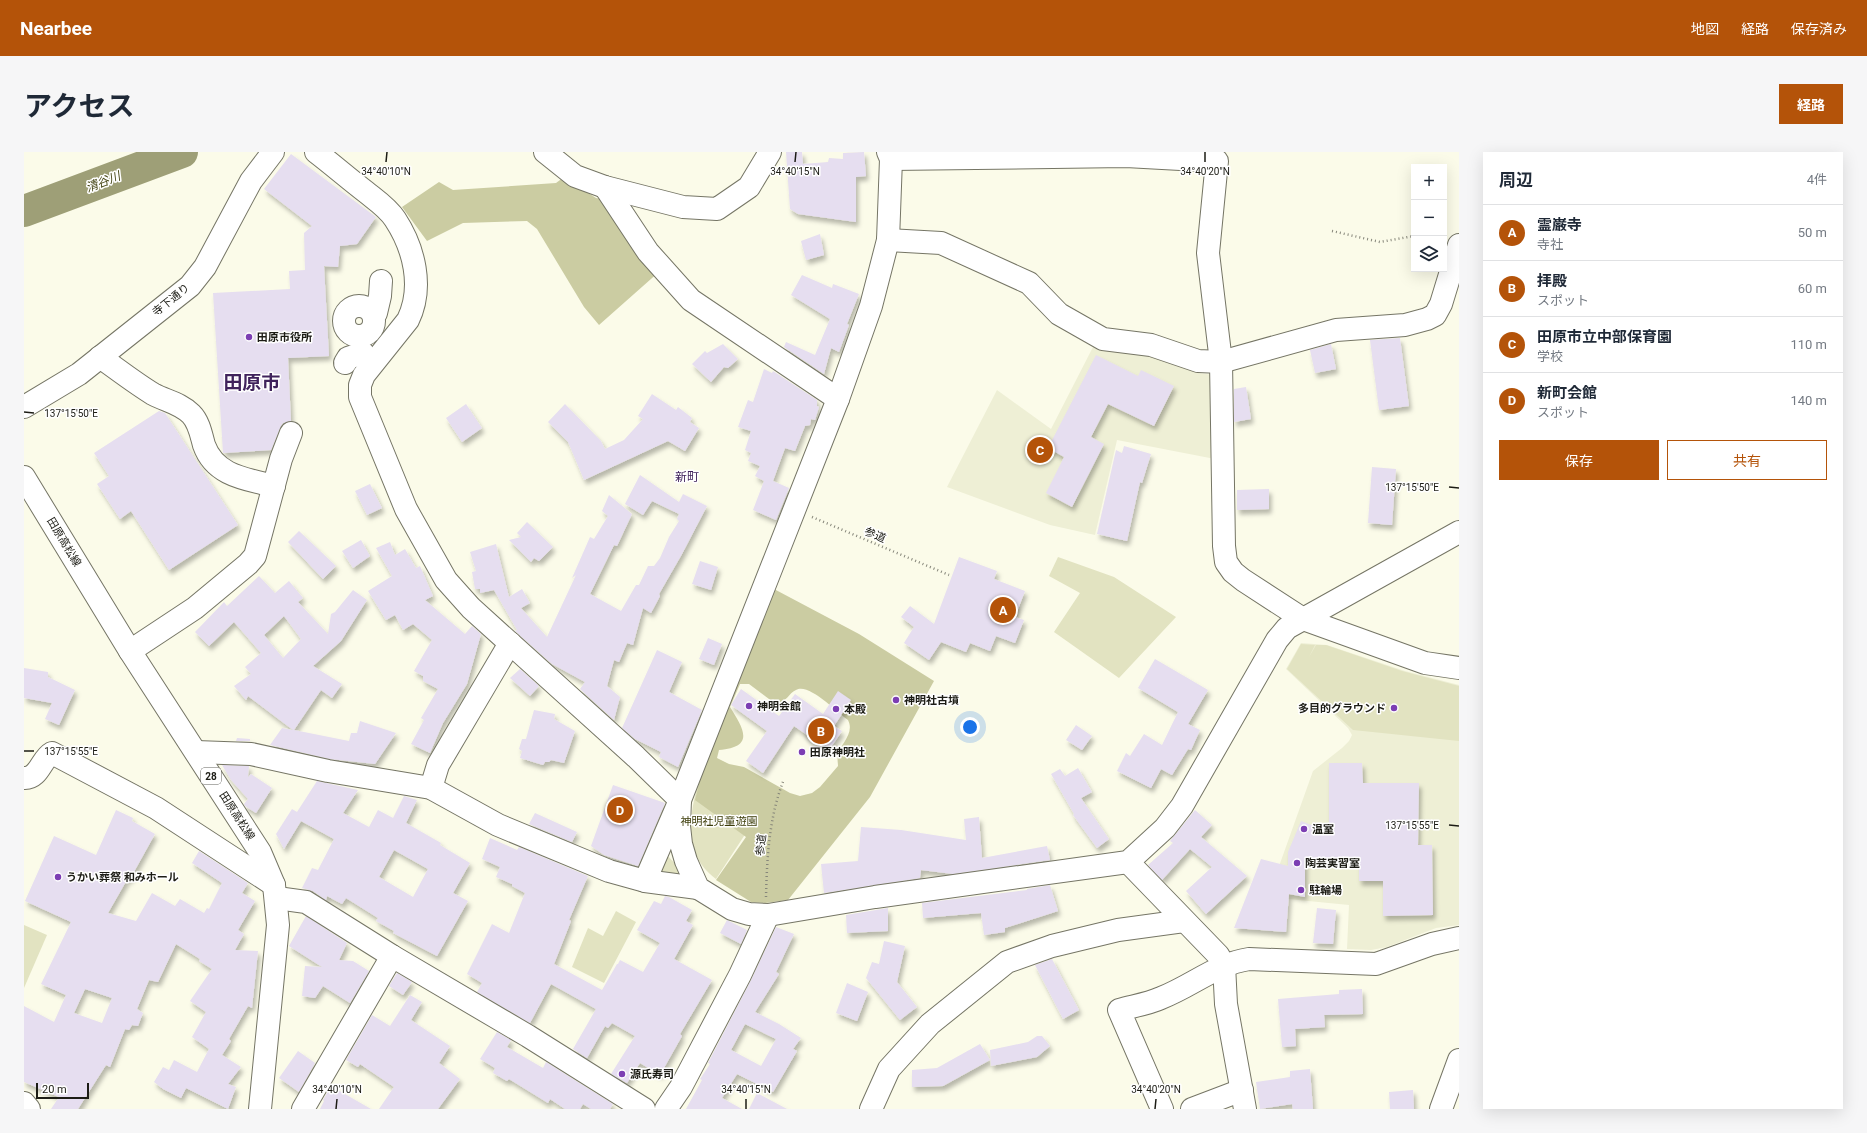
<!DOCTYPE html>
<html lang="ja">
<head>
<meta charset="utf-8">
<style>
	:root { --surface:#fff; --page:#f6f6f7; --text:#1f2937; --muted:#747a83; --line:#e0e1e3; --accent:#b45309 }
	body { margin:0; font-family:Roboto,"Noto Sans JP",sans-serif; background:var(--page); color:var(--text) }
	.controls { position:absolute; right:12px; top:12px; display:grid; overflow:hidden; border-radius:0px; box-shadow:0 4px 16px #0002 }
	.controls button { width:36px; height:36px; display:grid; place-items:center; padding:0; border:0; border-bottom:1px solid var(--line); background:var(--surface); color:var(--text); font:20px sans-serif }
	.scale { position:absolute; left:12px; bottom:10px; width:53px; box-sizing:border-box; padding-left:4px; border:2px solid #1c1c15; border-top:0; font-size:11px; line-height:14px; white-space:nowrap; color:#1c1c15; -webkit-text-stroke:3px #fff; paint-order:stroke }
	.you { position:absolute; left:946px; top:575px; width:14px; height:14px; margin:-10px; border:3px solid #fff; border-radius:50%; background:#1a73e8; box-shadow:0 0 0 6px #1a73e833 }
	.badge { display:grid; place-items:center; width:26px; height:26px; border-radius:50%; background:var(--accent); color:#fff; font-size:13px; font-weight:700 }
	.pin { position:absolute; translate:-50% -50%; border:2px solid #fff; box-shadow:0 1px 4px #0006 }
	.list { margin:0; padding:0; list-style:none }
	h2 { display:flex; justify-content:space-between; align-items:center; height:52px; margin:0; padding:0 16px; font-size:17px }
	h2 small { font-size:13px; font-weight:400; color:var(--muted) }
	.list li { display:grid; grid-template-columns:26px 1fr auto; gap:12px; align-items:center; box-sizing:border-box; height:56px; padding:0 16px; border-top:1px solid var(--line) }
	.list b { display:block; font-size:15px; white-space:nowrap }
	.list p { margin:0; font-size:13px; white-space:nowrap; color:var(--muted) }
	.list em { font-size:13px; font-style:normal; color:var(--muted) }
	.actions { display:flex; gap:8px; padding:12px 16px }
	.actions a { flex:1; padding:9px 0; border:1px solid var(--accent); border-radius:0px; text-align:center; font-size:14px; color:var(--accent) }
	.actions .main { background:var(--accent); color:#fff }
	.icon { flex:none; width:22px; height:22px; fill:none; stroke:currentColor; stroke-width:2; stroke-linecap:round; stroke-linejoin:round }
	.map { position:relative; flex:none; width:1435px; height:957px; overflow:hidden; border-radius:0px }
	header { display:flex; align-items:center; gap:24px; box-sizing:border-box; height:56px; padding:0 20px; background:var(--accent); color:#fff }
	header strong { font-size:19px }
	nav { display:flex; gap:22px; margin-inline-start:auto; font-size:14px }
	.intro { display:flex; align-items:center; justify-content:space-between; box-sizing:border-box; height:96px; padding:0 24px }
	h1 { margin:0; font-size:28px }
	.button { padding:10px 18px; border-radius:0px; background:var(--accent); color:#fff; font-size:14px; font-weight:700 }
	main { display:flex; gap:24px; padding:0 24px }
	aside { flex:1; background:var(--surface); border-radius:0px; box-shadow:0 4px 16px #0002 }
	.map>svg:first-child { display:block }
</style>
</head>
<body>
<header>
<strong>Nearbee</strong>
<nav><a>地図</a><a>経路</a><a>保存済み</a></nav>
</header>
<div class="intro"><h1>アクセス</h1><a class="button">経路</a></div>
<main>
<div class="map">
<svg width="1435" height="957" viewBox="0 0 1435 957">
	<defs>
		<filter id="shadow"><feDropShadow dx="2.5" dy="4.5" stdDeviation="2" flood-color="#0004"/></filter>
	</defs>
	<rect width="100%" height="100%" fill="#fbfbe9"/>
	<g fill="#eeefd5">
		<polygon points="1069,195 1126,202 1174,221 1190,223 1191,307 1093,288 1071,383 1026,373 923,335 973,238 1027,277"/>
		<polygon points="1277,491 1303,493 1381,519 1435,533 1435,773 1412,776 1363,795 1347,798 1323,797 1325,753 1244,745 1289,619 1318,596 1325,589 1328,583 1324,576 1262,517"/>
	</g>
	<g fill="#e2e3c1">
		<polygon points="1034,405 1090,425 1152,465 1095,526 1030,480 1056,441 1025,424"/>
		<polygon points="1277,492 1291,493 1285,505 1292,493 1302,493 1378,519 1435,534 1435,589 1329,578 1263,517"/>
		<path d="M677,620L735,661L692,727C655,699 667,659 677,620Z"/>
		<polygon points="641,701 658,719 654,727 630,724"/>
		<polygon points="592,759 612,770 580,831 548,815 564,776 579,784"/>
		<polygon points="0,773 23,783 0,836"/>
	</g>
	<g fill="#cbcca2" fill-rule="evenodd">
		<polygon points="540,25 572,46 584,48 636,119 575,173 560,155 513,77 503,69 439,71 403,89 378,55 415,30 429,38 532,31"/>
		<path d="M750,437L835,482L910,529L846,645L764,748L741,751L727,750L692,728L722,685L671,648L678,620ZM716,532H725L753,553C764,548 764,542 772,538C784,530 813,560 824,568C831,582 816,591 814,604C813,607 814,611 814,614L796,635L788,641L776,644L766,641L720,615L705,612L693,606L695,598C732,595 719,576 706,555Z"/>
	</g>
	<g fill="none" stroke-linecap="round" stroke-linejoin="round">
		<polyline stroke="#9e9f77" stroke-width="32" points="0,59 158,0"/>
	</g>
	<g fill="#e6def0" fill-rule="evenodd" filter="url(#shadow)">
		<polygon points="762,0 778,0 779,12 804,10 805,6 819,7 819,1 840,0 842,24 832,25 832,70 774,62 766,57"/>
		<polygon points="267,2 352,65 333,92 316,94 314,115 300,114 305,204 264,206 267,269 259,271 256,276 247,298 199,301 189,141 266,137 265,119 281,118 280,81 288,74 240,37"/>
		<polygon points="796,82 800,103 782,108 777,89"/>
		<polygon points="778,123 808,136 809,132 835,142 823,172 825,173 815,200 807,196 800,222 760,195 762,190 791,203 806,167 767,143"/>
		<polygon points="1376,186 1385,254 1355,258 1346,188"/>
		<polygon points="699,192 714,207 704,216 700,215 687,230 668,212 681,199 683,201"/>
		<polygon points="1307,192 1312,217 1291,221 1286,198"/>
		<polygon points="1072,203 1114,224 1117,218 1150,234 1130,274 1084,252 1067,285 1080,292 1048,355 1022,341 1040,305 1024,296"/>
		<polygon points="740,217 748,221 749,219 793,248 793,254 795,255 791,268 787,267 786,273 781,274 771,299 761,296 749,329 765,336 752,368 729,358 740,329 731,324 736,314 724,309 727,301 721,298 727,279 714,275 724,248 729,250"/>
		<polygon points="1222,235 1227,267 1210,270 1210,237"/>
		<polygon points="628,242 652,258 654,255 668,266 666,270 675,276 661,299 644,289 560,328 544,290 524,270 541,252 577,289 581,297 600,288 619,267 614,264"/>
		<polygon points="442,252 458,276 438,290 422,266"/>
		<polygon points="135,259 141,261 214,373 145,418 107,359 96,367 73,332 85,324 70,301"/>
		<polygon points="1100,294 1127,302 1118,331 1116,330 1103,389 1073,382 1092,298 1098,301"/>
		<polygon points="1348,315 1372,317 1368,373 1344,371"/>
		<polygon points="616,323 655,350 659,342 683,354 658,402 635,442 636,444 627,461 619,456 609,493 603,491 595,510 590,508 583,534 596,545 590,568 556,537 561,530 528,512 491,479 493,478 470,438 456,441 456,437 451,437 448,420 452,419 446,400 472,392 485,445 498,437 506,451 497,456 523,485 552,423 548,426 566,385 570,387 584,364 578,359 585,343 608,362 593,394 590,393 566,442 597,459 612,433 615,433 624,414 630,414 636,406 645,385 655,369 653,367 655,362 628,349 619,363 601,352"/>
		<polygon points="346,332 358,356 343,363 331,339"/>
		<polygon points="1245,337 1245,357 1213,358 1213,338"/>
		<polygon points="503,370 529,395 515,409 510,406 507,410 485,388 497,385 493,381"/>
		<polygon points="275,379 312,414 299,427 264,390"/>
		<polygon points="337,388 346,404 329,416 318,399"/>
		<polygon points="366,390 371,403 381,397 392,416 396,414 409,444 401,448 441,482 448,474 457,482 443,532 419,571 406,601 387,592 400,568 397,566 414,537 399,529 399,524 390,519 408,488 389,472 379,478 371,463 362,468 344,439 368,424 352,396"/>
		<polygon points="935,405 973,419 970,427 1001,439 991,465 1000,468 991,491 972,484 966,499 946,491 942,500 917,490 905,508 880,491 890,475 877,465 886,454 910,472"/>
		<polygon points="676,409 694,415 687,438 668,432"/>
		<path d="M235,424L251,441L265,429L279,446L274,450L304,482L307,462L311,460L329,438L343,448L317,489L289,514L318,532L308,546L297,538L270,578L325,589L327,581H333L336,569L372,581L351,612L306,607L246,593L258,576L269,578L224,544L222,548L210,534L227,522L221,515L237,501L210,470L185,494L171,480L200,450L203,454ZM260,464L277,487L259,506L240,483Z"/>
		<polygon points="684,486 698,492 690,513 675,507"/>
		<polygon points="633,498 658,510 645,540 678,558 654,615 635,605 637,600 611,587 598,576"/>
		<polygon points="1131,507 1184,538 1164,572 1176,578 1167,598 1164,597 1148,623 1137,617 1127,636 1093,619 1102,601 1106,604 1120,582 1138,593 1154,560 1114,536"/>
		<polygon points="0,516 24,520 24,525 51,538 35,573 21,567 28,551 0,546"/>
		<polygon points="496,517 515,534 506,544 486,526"/>
		<polygon points="717,537 755,564 771,542 799,562 814,539 827,548 810,574 818,579 805,598 770,574 739,621 722,609 743,579 707,553"/>
		<polygon points="510,558 531,562 530,567 551,579 540,611 527,608 525,610 521,610 519,613 496,606 498,599 495,597 498,587 502,587"/>
		<polygon points="1052,573 1068,584 1058,598 1042,588"/>
		<polygon points="213,586 226,587 226,589 212,589"/>
		<polygon points="1305,611 1338,611 1339,631 1395,631 1394,693 1408,693 1409,763 1359,764 1359,729 1335,729 1335,706 1281,706 1281,745 1265,742 1262,780 1210,776 1237,707 1264,714 1264,700 1277,669 1305,680"/>
		<polygon points="198,613 225,614 224,625 227,622 248,636 232,661 221,654 220,652 224,647 207,628"/>
		<polygon points="1054,616 1068,640 1057,646 1085,687 1073,696 1049,663 1050,662 1027,622 1036,617 1041,624"/>
		<path d="M293,629L334,638L319,661L345,675L354,658L369,666L380,644L393,648L382,671L417,691L416,693L446,711L429,741L444,749L413,804L369,781L370,779L352,769L354,766L322,746L318,752L303,744L302,748L289,739L278,736L288,716L294,718L310,687L277,669L260,697L252,682L268,657L273,660ZM370,698L404,717L389,745L355,725Z"/>
		<polygon points="589,633 641,651 614,714 580,703 567,694"/>
		<path d="M92,658L109,666L108,669L131,682L106,727L104,726L84,761L112,769L128,741L151,754L156,747L180,761L183,756L185,757L198,731L168,711L175,699L224,731L218,741L231,749L214,778L220,782L211,798L234,799L228,856L224,854L205,887L207,889L198,903L217,915L204,932L212,935L204,957L162,936L157,946L139,937L130,930L139,915L145,918L150,908L173,920L185,897L168,885L182,860L166,849L188,817L175,809L176,807L152,792L134,830L125,828L113,857L119,861L114,874L108,873L105,878L101,877L86,915L82,913L54,957H27L35,945L0,930V854L30,870L42,843L17,832L47,770L1,749L30,684L72,703ZM61,837L88,846L78,871L50,861Z"/>
		<polygon points="1171,658 1188,673 1177,685 1223,724 1182,762 1162,739 1188,715 1166,697 1138,728 1124,713 1149,691 1146,689"/>
		<polygon points="511,661 553,680 548,690 505,672"/>
		<polygon points="955,665 958,706 1023,694 1026,708 929,722 897,718 896,726 800,741 797,712 834,709 837,675 877,678 942,688 940,667"/>
		<polygon points="466,686 493,698 495,695 564,724 545,768 547,769 530,812 578,838 593,812 594,812 596,808 619,820 636,791 613,778 630,749 637,752 641,744 645,745 668,758 662,769 669,773 650,807 688,828 656,882 658,884 636,923 616,911 603,931 587,922 611,884 588,871 584,876 581,874 563,906 549,897 572,857 527,832 506,871 453,840 458,831 443,822 468,772 485,781 501,741 488,734 488,732 472,725 476,715 458,707"/>
		<polygon points="1026,733 1034,759 981,776 981,780 960,783 957,761 899,766 898,751 1003,738 1003,737"/>
		<polygon points="864,756 864,779 823,781 822,763"/>
		<polygon points="1293,756 1312,758 1309,792 1289,791"/>
		<polygon points="282,764 323,791 315,808 329,809 345,819 326,851 299,834 291,846 278,844 281,814 298,815 265,794"/>
		<polygon points="703,768 723,778 717,792 696,781"/>
		<path d="M752,775L770,782L752,820L755,822L731,860L755,872L777,886L769,897L773,899L749,940L713,922L698,946L718,957H662L678,928L676,927L686,912L684,911L727,828ZM721,872L752,887L737,914L707,898Z"/>
		<polygon points="860,789 881,794 873,830 893,855 876,868 842,826 848,810 855,812"/>
		<polygon points="1028,807 1055,858 1039,867 1011,813"/>
		<polygon points="373,821 388,830 379,843 365,834"/>
		<polygon points="823,831 844,840 833,869 812,861"/>
		<polygon points="1338,837 1339,862 1300,863 1301,875 1271,877 1272,894 1258,895 1254,847 1315,842 1315,838"/>
		<polygon points="386,843 398,850 387,868 426,894 415,911 436,927 414,957 355,957 370,935 336,912 334,915 322,908 348,863 366,874"/>
		<polygon points="473,880 487,888 483,895 519,916 522,910 589,952 586,957 567,957 559,952 556,957 541,957 526,947 524,951 485,927 483,929 469,921 471,916 456,907"/>
		<polygon points="1013,884 1018,884 1026,894 1013,905 967,914 966,898 1004,890"/>
		<polygon points="956,892 966,908 919,934 888,935 888,918 913,916"/>
		<polygon points="274,899 291,911 275,940 255,926"/>
		<polygon points="1286,917 1289,957 1269,957 1268,952 1236,957 1232,930 1266,925 1266,919"/>
		<polygon points="307,934 347,957 296,957 300,949 299,948"/>
		<polygon points="1389,938 1390,957 1366,957 1365,940"/>
		<polygon points="733,941 763,957 725,957"/>
	</g>
	<g fill="none" stroke-linecap="round" stroke-linejoin="round">
		<g stroke="#757565" stroke-width="24">
			<g id="minor">
				<path d="M292,0C309,13 325,27 342,40C352,48 364,56 371,67C390,96 400,135 384,168L340,223L336,233V245L382,357L422,428L447,456L612,605L656,648L655,674L657,692L662,709L674,736L708,757L725,762L744,763L851,745L1104,710L1141,676L1158,654L1253,488L1263,476L1435,380"/>
				<polyline points="521,0 551,24 581,35 659,55 693,57 725,35 746,0"/>
				<polyline points="867,7 1102,4 1193,9 1184,101 1197,210 1200,394 1202,410 1209,420 1219,428 1279,467 1401,511 1435,516"/>
				<polyline points="581,35 624,100 667,148 814,247"/>
				<polyline points="864,88 917,91 1005,131 1035,162 1079,187 1127,193 1174,209 1197,210 1312,178 1381,173 1403,167 1411,163 1417,152 1435,93"/>
				<circle cx="335" cy="169" r="15"/>
				<polyline points="352,161 356,144 357,129"/>
				<path d="M76,205C93,217 111,231 129,242C142,249 156,251 167,262C175,270 177,282 180,293C191,324 222,327 250,334"/>
				<polyline points="321,211 324,206 339,201"/>
				<polyline points="0,255 55,222 166,134 181,115 227,29 249,0"/>
				<polyline points="106,499 171,456 224,412 231,404 257,307 267,281"/>
				<polyline points="172,600 227,602 304,619 407,636 474,673 585,719 621,729 674,736"/>
				<path d="M0,626C15,627 17,607 28,601L132,656L250,733"/>
				<polyline points="407,636 414,613 486,491"/>
				<polyline points="1104,710 1194,803 1200,813 1202,852 1221,957"/>
				<polyline points="621,729 656,648 814,247 847,154 864,88 867,7 864,0"/>
				<polyline points="253,746 282,750 368,804 504,884 620,957"/>
				<polyline points="0,951 5,957"/>
				<polyline points="279,957 368,804"/>
				<polyline points="642,957 657,935 716,823 744,763"/>
				<polyline points="847,957 865,917 906,872 983,810 1028,794 1094,778 1160,769"/>
				<path d="M1138,957L1095,858C1109,854 1124,852 1137,846C1168,834 1192,812 1225,807L1352,812L1408,792L1435,786"/>
				<polyline points="1168,957 1218,938"/>
				<polyline points="1417,957 1435,908"/>
			</g>
		</g>
		<g stroke="#757565" stroke-width="24">
			<polyline id="major" points="0,325 106,499 236,700 250,733 254,773 236,957"/>
		</g>
		<g stroke="#86867a" stroke-width="2.5" stroke-dasharray="1 3" stroke-linecap="butt">
			<polyline points="1308,79 1356,90 1390,84"/>
			<polyline points="788,365 925,423"/>
			<path d="M742,745C743,705 745,665 760,627"/>
		</g>
		<use href="#minor" stroke="#fff" stroke-width="22"/>
		<use href="#major" stroke="#fff" stroke-width="22"/>
	</g>
	<path fill="none" stroke="#1c1c15" stroke-width="1.5" d="M362,10L363,0M771,10L772,0M1181,10V0M0,260L10,261M1425,335L1435,336M0,599H10M1425,673L1435,674M312,957L313,947M722,957V947M1131,957L1132,947"/>
	<g fill="#7c3eb3" stroke="#fff" stroke-width="1.5">
		<circle cx="225" cy="185" r="4"/>
		<circle cx="872" cy="548" r="4"/>
		<circle cx="725" cy="554" r="4"/>
		<circle cx="1370" cy="556" r="4"/>
		<circle cx="812" cy="557" r="4"/>
		<circle cx="778" cy="600" r="4"/>
		<circle cx="1280" cy="677" r="4"/>
		<circle cx="1273" cy="711" r="4"/>
		<circle cx="34" cy="725" r="4"/>
		<circle cx="1277" cy="738" r="4"/>
		<circle cx="598" cy="922" r="4"/>
	</g>
	<g text-anchor="middle" dominant-baseline="central" stroke-width="3" stroke-linejoin="round" paint-order="stroke">
		<rect fill="#fff" stroke="#60605b" stroke-width="1" x="177" y="616" width="20" height="16" rx="3"/>
		<g font-size="10" font-weight="bold" fill="#1c1c15">
			<text x="187" y="624">28</text>
		</g>
		<g font-size="11" fill="#1c1c15" stroke="#fff">
			<text transform="translate(147 148) rotate(-39)">寺下通り</text>
			<text transform="translate(851 383) rotate(23)">参道</text>
			<text transform="translate(40 390) rotate(59)">田原高松線</text>
			<text transform="translate(213 664) rotate(57)">田原高松線</text>
			<text transform="translate(737 693) rotate(-83)">参道</text>
		</g>
		<g font-size="11" font-weight="bold" fill="#1c1c15" stroke="#fff" text-anchor="start">
			<text x="233" y="185">田原市役所</text>
			<text x="880" y="548">神明社古墳</text>
			<text x="733" y="554">神明会館</text>
			<text x="1362" y="556" text-anchor="end">多目的グラウンド</text>
			<text x="820" y="557">本殿</text>
			<text x="786" y="600">田原神明社</text>
			<text x="1288" y="677">温室</text>
			<text x="1281" y="711">陶芸実習室</text>
			<text x="42" y="725">うかい葬祭 和みホール</text>
			<text x="1285" y="738">駐輪場</text>
			<text x="606" y="922">源氏寿司</text>
		</g>
		<g font-size="11" fill="#3c3c09" stroke="#fff">
			<text x="695" y="669">神明社児童遊園</text>
		</g>
		<g font-size="12" font-style="italic" fill="#444413" stroke="#fff">
			<text transform="translate(79 30) rotate(-21)">清谷川</text>
		</g>
		<g font-size="12" fill="#40235c" stroke="#fff">
			<text x="663" y="325">新町</text>
		</g>
		<g font-size="19" font-weight="bold" fill="#40235c" stroke="#fff">
			<text x="228" y="230">田原市</text>
		</g>
	</g>
	<g font-size="10" text-anchor="middle" fill="#1c1c15" stroke="#fff" stroke-width="3" stroke-linejoin="round" paint-order="stroke">
		<text x="362" y="23">34°40'10"N</text>
		<text x="771" y="23">34°40'15"N</text>
		<text x="1181" y="23">34°40'20"N</text>
		<text x="47" y="265">137°15'50"E</text>
		<text x="1388" y="339">137°15'50"E</text>
		<text x="47" y="603">137°15'55"E</text>
		<text x="1388" y="677">137°15'55"E</text>
		<text x="313" y="941">34°40'10"N</text>
		<text x="722" y="941">34°40'15"N</text>
		<text x="1132" y="941">34°40'20"N</text>
	</g>
</svg>
<div class="controls">
<button>+</button>
<button>−</button>
<button><svg class="icon" aria-label="layers" viewBox="0 0 24 24"><path d="M12 4l9 5-9 5-9-5zM3 14l9 5 9-5"/></svg></button>
</div>
<div class="scale">20 m</div>
<div class="you"></div>
<div class="pin badge" style="left:979px;top:458px">A</div>
<div class="pin badge" style="left:797px;top:579px">B</div>
<div class="pin badge" style="left:1016px;top:298px">C</div>
<div class="pin badge" style="left:596px;top:658px">D</div>
</div>
<aside>
<h2>周辺<small>4件</small></h2>
<ul class="list">
<li><span class="badge">A</span><div><b>霊巌寺</b><p>寺社</p></div><em>50 m</em></li>
<li><span class="badge">B</span><div><b>拝殿</b><p>スポット</p></div><em>60 m</em></li>
<li><span class="badge">C</span><div><b>田原市立中部保育園</b><p>学校</p></div><em>110 m</em></li>
<li><span class="badge">D</span><div><b>新町会館</b><p>スポット</p></div><em>140 m</em></li>
</ul>
<div class="actions"><a class="main">保存</a><a>共有</a></div>
</aside>
</main>
</body>
</html>
